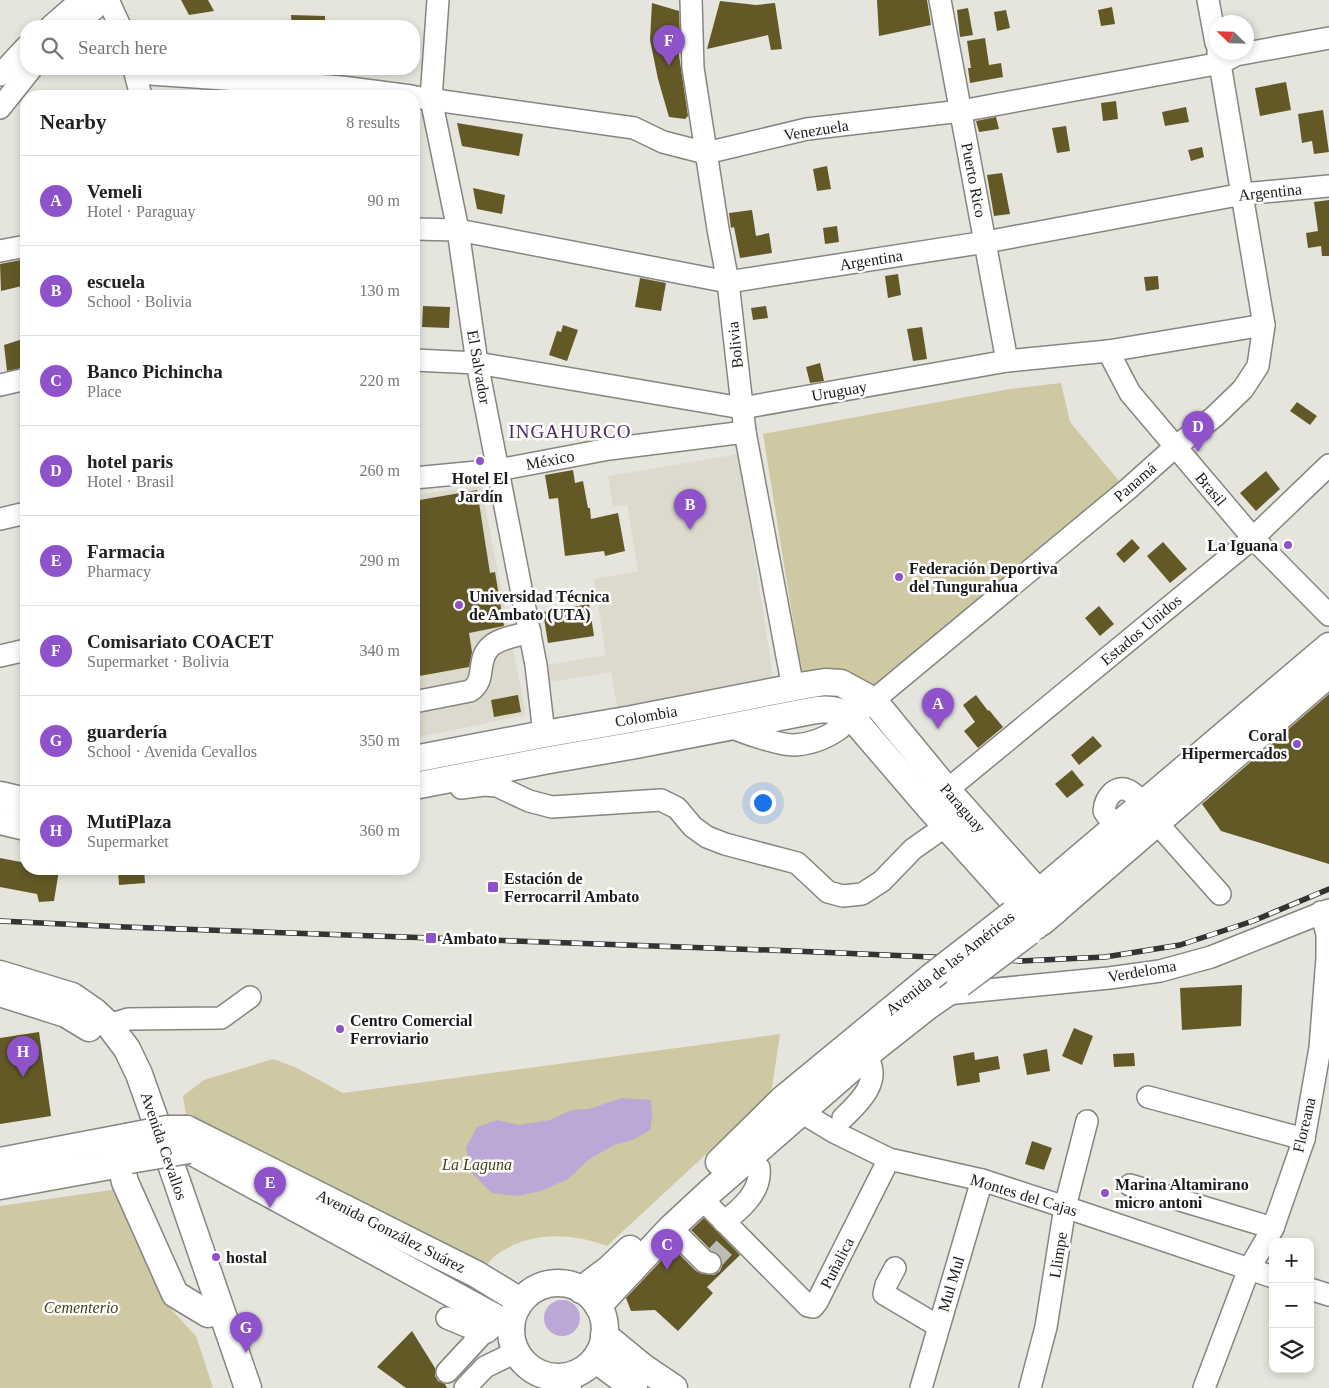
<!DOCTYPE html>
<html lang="en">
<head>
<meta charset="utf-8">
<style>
	:root { --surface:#fff; --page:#f6f6f6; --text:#222; --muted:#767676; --line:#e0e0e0; --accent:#8e53ca }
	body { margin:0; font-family:Georgia,serif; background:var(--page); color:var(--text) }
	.controls { position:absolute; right:15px; bottom:15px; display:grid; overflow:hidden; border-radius:10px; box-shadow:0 2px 8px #0003 }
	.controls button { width:45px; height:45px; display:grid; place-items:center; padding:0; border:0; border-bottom:1px solid var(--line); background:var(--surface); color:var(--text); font:25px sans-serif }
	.compass { position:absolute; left:1209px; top:15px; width:45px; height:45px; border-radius:50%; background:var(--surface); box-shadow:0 2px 8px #0003; rotate:293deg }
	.you { position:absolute; left:762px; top:802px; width:18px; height:18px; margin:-12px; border:4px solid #fff; border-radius:50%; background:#1a73e8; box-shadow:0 0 0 8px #1a73e833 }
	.badge { display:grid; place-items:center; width:32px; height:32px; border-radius:50%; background:var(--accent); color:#fff; font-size:16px; font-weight:700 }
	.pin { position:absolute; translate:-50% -41px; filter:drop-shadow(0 1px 2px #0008) }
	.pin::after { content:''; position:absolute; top:26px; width:18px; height:15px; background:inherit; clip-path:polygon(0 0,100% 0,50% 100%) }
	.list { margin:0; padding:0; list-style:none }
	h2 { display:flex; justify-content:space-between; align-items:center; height:65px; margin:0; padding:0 20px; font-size:21px }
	h2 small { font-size:16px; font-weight:400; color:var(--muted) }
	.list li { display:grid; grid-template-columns:32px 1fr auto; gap:15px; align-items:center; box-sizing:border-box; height:90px; padding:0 20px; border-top:1px solid var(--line) }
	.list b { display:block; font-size:19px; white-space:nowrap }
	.list p { margin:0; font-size:16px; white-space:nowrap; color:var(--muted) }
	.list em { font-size:16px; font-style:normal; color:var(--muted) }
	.icon { flex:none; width:28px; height:28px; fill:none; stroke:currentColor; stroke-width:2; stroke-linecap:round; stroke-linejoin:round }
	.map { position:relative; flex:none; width:1329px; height:1388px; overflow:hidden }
	.search { position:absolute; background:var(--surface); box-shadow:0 2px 8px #0003; left:20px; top:20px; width:400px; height:55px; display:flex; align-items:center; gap:12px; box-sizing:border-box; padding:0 18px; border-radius:20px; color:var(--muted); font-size:19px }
	.panel { position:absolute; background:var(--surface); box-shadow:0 2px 8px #0003; left:20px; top:90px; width:400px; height:785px; border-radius:20px }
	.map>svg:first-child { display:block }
</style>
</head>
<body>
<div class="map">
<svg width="1329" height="1388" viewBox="0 0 1329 1388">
	<rect width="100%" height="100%" fill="#e5e5de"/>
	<g fill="#dcdacd">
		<polygon points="739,454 774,684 618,710 611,672 550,682 547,665 606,655 594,579 638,571 627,505 613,507 608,476"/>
		<polygon points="481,486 526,715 414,738 414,495"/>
	</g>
	<g fill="#cec8a3">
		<polygon points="1061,383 1070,422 1120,482 879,691 847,671 802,676 763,434 1010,389"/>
		<path d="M780,1034L771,1094L607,1246C572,1233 532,1231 499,1253C494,1256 489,1262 485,1267L187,1122L183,1096L204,1080L273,1059L295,1067L343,1093Z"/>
		<polygon points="118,1189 166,1304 196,1336 213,1388 0,1388 0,1206"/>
	</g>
	<g fill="#bca8d7">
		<polygon points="622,1098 651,1100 652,1118 650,1130 635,1139 614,1145 588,1160 568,1179 541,1191 517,1196 492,1193 472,1173 466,1148 477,1127 497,1120 519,1125 550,1120 572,1110 589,1109"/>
		<circle cx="562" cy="1318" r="18"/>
	</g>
	<g fill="#625927">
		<polygon points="181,0 208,0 214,11 189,15"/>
		<polygon points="877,0 927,0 931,25 879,36"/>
		<polygon points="720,1 756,5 775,3 782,49 771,50 768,35 707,49"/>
		<polygon points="652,3 679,11 680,36 678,48 688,116 685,119 669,117 658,79 650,40"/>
		<polygon points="1112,7 1115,24 1101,26 1098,10"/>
		<polygon points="968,8 973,35 960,37 957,10"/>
		<polygon points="1006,10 1010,28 997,31 994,12"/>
		<polygon points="291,15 325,16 325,26 292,26"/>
		<polygon points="985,38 989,65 1001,63 1003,77 970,83 968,68 971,68 967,41"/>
		<polygon points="1286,82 1291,110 1260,116 1255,88"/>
		<polygon points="1116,101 1118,119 1103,121 1101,103"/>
		<polygon points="1186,107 1189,122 1165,126 1162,112"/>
		<polygon points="1323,110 1329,152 1314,154 1312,141 1302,143 1298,114"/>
		<polygon points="996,117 999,129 979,132 976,121"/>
		<polygon points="457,123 523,134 519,156 462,146"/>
		<polygon points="1066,126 1070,151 1057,153 1052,128"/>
		<polygon points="1202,147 1204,157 1191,161 1188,150"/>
		<polygon points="827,166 831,189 817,191 813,169"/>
		<polygon points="1002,173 1010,214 994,216 987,175"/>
		<polygon points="473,188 505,195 502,214 477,209"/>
		<polygon points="1329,200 1329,256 1322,256 1321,246 1308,248 1306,233 1318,231 1314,202"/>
		<polygon points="752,210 756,236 769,233 772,253 740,258 734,227 731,228 729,213"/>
		<polygon points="837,226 839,242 825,244 823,228"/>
		<polygon points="26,259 26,285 1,291 0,264"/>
		<polygon points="898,274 901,295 888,298 885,276"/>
		<polygon points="1158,276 1159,289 1146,291 1144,277"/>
		<polygon points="640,278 666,283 661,311 635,307"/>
		<polygon points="423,306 450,307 449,328 422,327"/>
		<polygon points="766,306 768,318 753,320 751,308"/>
		<polygon points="563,325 578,330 567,361 549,355 557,331 561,332"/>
		<polygon points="922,327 927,359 913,361 907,329"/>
		<polygon points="26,338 26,367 7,371 4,345"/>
		<polygon points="820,363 824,381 810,383 806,367"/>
		<polygon points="1297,402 1317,416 1310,425 1290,411"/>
		<polygon points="573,470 575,483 583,481 588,508 590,508 591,519 618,513 625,551 605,556 604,551 565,556 558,498 549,499 545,475"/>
		<polygon points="1266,471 1280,489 1256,511 1240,493"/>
		<polygon points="477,490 490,573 495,572 504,626 469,633 472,652 469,667 414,677 414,501"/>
		<polygon points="1132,539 1140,548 1124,563 1116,554"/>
		<polygon points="1163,542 1187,569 1170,583 1147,556"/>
		<polygon points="589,604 594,636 548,643 543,612"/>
		<polygon points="1099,606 1114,624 1100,636 1085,618"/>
		<polygon points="1329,694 1329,864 1221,831 1202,804"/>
		<polygon points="518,695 521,712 494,717 491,700"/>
		<polygon points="976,695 988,711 989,710 1003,727 978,748 964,731 975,722 963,705"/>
		<polygon points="1093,736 1102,746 1079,765 1071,755"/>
		<polygon points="1072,770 1084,785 1067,798 1055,784"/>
		<polygon points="0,858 26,863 26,869 59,870 54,901 39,902 37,894 0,887"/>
		<polygon points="118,869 144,869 145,883 119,885"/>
		<polygon points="1242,985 1241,1026 1182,1030 1180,988"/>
		<polygon points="1074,1028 1093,1036 1082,1065 1062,1056"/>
		<polygon points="39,1032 51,1116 0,1124 0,1038"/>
		<polygon points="1047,1049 1050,1071 1027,1075 1023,1054"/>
		<polygon points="974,1052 975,1060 998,1056 1000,1069 979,1073 980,1082 957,1086 953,1056"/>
		<polygon points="1134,1053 1135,1066 1114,1067 1113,1054"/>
		<polygon points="1032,1141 1052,1148 1044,1170 1025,1164"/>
		<polygon points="704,1218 740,1255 707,1287 713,1293 678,1331 655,1310 631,1311 626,1298 673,1248 696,1271 702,1274 714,1275 720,1271 722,1266 722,1259 719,1254 711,1250 691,1230"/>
		<polygon points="412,1331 435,1368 435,1376 438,1381 445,1384 447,1388 406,1388 377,1367"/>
	</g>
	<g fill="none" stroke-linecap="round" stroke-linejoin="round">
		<polyline stroke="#bdbdb7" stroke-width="21" stroke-dasharray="21 11" stroke-linecap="butt" points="710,1263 733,1238"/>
		<g stroke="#868580" stroke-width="24">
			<g id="minor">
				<polyline points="108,0 120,26"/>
				<polyline points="438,0 431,99 458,230 477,363 536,665 544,734"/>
				<polyline points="691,0 693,68 718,229 728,282 745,432 793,688"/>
				<polyline points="940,0 1007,361"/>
				<polyline points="1208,0 1216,43"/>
				<polyline points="51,26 81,0"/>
				<polyline points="76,26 104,0"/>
				<polyline points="134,69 141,96"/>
				<polyline points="136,73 342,87 411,96"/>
				<polyline points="0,75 26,47"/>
				<polyline points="414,97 634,128 663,142 706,153 807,129 961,111 1221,63 1236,55 1329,38"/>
				<polyline points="0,108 31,69"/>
				<polyline points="414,229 458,230 728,282 986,242 1243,194 1329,186"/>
				<polyline points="0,251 26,246"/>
				<polyline points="1108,351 1130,393 1253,538 1329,615"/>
				<polyline points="414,360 477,363 742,408 1007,361 1108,351 1264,325"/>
				<polyline points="0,385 26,379"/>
				<polyline points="414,478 498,470 609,449 745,432"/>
				<polyline points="0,519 26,513"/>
				<polyline points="0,656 26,650"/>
				<path d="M414,702L470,691C487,680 476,662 489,648C498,638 517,636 530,632"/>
				<path d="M731,727C744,733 782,746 795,745C811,744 826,738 839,729L1128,489L1175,447L1214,417L1243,389L1258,366L1264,325L1218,52"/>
				<polyline points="461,788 484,785 497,786 529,801 552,807 661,800 677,808 693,827 707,837 725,844 797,863 828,892 843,896 862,894 882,881 913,849 940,830 944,825"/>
				<polyline points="947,790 1253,538 1329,465"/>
				<polyline points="1157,823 1220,894"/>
				<path d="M1115,827L1104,811C1105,798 1116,782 1131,792C1136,795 1139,800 1143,804"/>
				<polyline points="946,994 1109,978 1160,971 1211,957 1329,910"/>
				<polyline points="109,1025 128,1019 221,1018 250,997"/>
				<polyline points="1148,1097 1304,1139"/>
				<polyline points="790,1103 801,1112 834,1132 889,1159 982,1180 1065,1207 1273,1277"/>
				<path d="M843,1118C860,1102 883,1080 866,1056"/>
				<polyline points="1130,1185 1273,1228"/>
				<polyline points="702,1199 808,1306 813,1307 817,1302 889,1159"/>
				<path d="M724,1222C741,1209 762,1191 759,1168L748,1159"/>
				<polyline points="671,1228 705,1262 710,1263"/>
				<polyline points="895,1268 886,1285 884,1294 938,1326"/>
				<polyline points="1310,1289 1329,1295"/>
				<polyline points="447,1318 483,1333 487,1332 500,1320"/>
				<polyline points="447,1372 483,1333"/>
				<polyline points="552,1378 557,1388"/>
				<polyline points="465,1388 485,1367 516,1352"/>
				<polyline points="570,1388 572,1375"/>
				<polyline points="921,1388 982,1180"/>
				<polyline points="1030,1388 1046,1327 1065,1207 1087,1121"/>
				<polyline points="1204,1388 1249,1269 1273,1228 1304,1139 1320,1048 1327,958 1327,934 1321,912"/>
			</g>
		</g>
		<g stroke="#868580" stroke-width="29">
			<g id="major">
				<polyline points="414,759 544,734 632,719 806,685 825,682 841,683 874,701 947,790 1055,911"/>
				<path d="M414,786L549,760L636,745L811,711C826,708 836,710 850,715L928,806L1036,926"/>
				<polyline points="0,795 26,801"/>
				<polyline points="0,821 26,827"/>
				<polyline points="1025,904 1329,646"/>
				<polyline points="1042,922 1329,674"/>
				<polyline points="0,974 72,996 95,1012 109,1025 127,1049 139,1074 174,1173 248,1388"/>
				<polyline points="0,993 66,1014 89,1028"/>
				<polyline points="187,1129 476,1274 512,1296 519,1304"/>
				<polyline points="115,1140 125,1182 175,1294 208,1314"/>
				<polyline points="189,1150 500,1320 511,1329"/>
				<polyline points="0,1161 126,1137"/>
				<polyline points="719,1162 783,1099 931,977"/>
				<polyline points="0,1186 121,1164 130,1160"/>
				<circle cx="558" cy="1330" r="47"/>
				<polyline points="581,1290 610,1268 630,1249"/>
				<polyline points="598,1306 671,1228 712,1190 876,1047 928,1006 960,984"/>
				<polyline points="604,1335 643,1367 674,1388"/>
				<polyline points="595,1359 634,1388"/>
			</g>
		</g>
		<use href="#minor" stroke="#fff" stroke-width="21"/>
		<use href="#major" stroke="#fff" stroke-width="26"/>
		<g stroke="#333331" stroke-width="5.5">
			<polyline id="rail" points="0,921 125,927 794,951 1021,961 1105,957 1180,945 1253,921 1329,889"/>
		</g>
		<use href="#rail" stroke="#fff" stroke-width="4" stroke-dasharray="11" stroke-linecap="butt"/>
		<g stroke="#868580" stroke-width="29" stroke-linecap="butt">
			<g id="major-bridge">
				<polyline points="931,977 1012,914"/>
				<polyline points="960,984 1029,932"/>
				<polyline points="126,1137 167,1129 187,1129"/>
				<polyline points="130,1160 189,1150"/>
			</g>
		</g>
		<use href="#major-bridge" stroke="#fff" stroke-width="26"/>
	</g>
	<g fill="#8e53ca" stroke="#fff" stroke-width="2">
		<circle cx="480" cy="461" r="5"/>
		<circle cx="1288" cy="545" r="5"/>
		<circle cx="899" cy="577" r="5"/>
		<circle cx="459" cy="605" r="5"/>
		<circle cx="1297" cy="744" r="5"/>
		<rect x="487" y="881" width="12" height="12" rx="2.5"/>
		<rect x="425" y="932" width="12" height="12" rx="2.5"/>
		<circle cx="340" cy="1029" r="5"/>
		<circle cx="1105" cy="1193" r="5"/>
		<circle cx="216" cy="1257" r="5"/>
	</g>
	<g text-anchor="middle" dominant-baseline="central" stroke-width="5" stroke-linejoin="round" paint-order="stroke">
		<g font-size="16" fill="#1c1c1a" stroke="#fff">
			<text transform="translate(816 130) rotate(-9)">Venezuela</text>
			<text transform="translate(974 180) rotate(79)">Puerto Rico</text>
			<text transform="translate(1270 192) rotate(-6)">Argentina</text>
			<text transform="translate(871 260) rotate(-9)">Argentina</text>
			<text transform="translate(735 345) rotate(-96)">Bolivia</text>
			<text transform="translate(479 367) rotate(80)">El Salvador</text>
			<text transform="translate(839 391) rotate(-10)">Uruguay</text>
			<text transform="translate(550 460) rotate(-11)">México</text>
			<text transform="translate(1135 482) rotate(-41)">Panamá</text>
			<text transform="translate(1211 489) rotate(50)">Brasil</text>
			<text transform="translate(1141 630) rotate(-40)">Estados Unidos</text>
			<text transform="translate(646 716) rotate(-10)">Colombia</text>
			<text transform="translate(963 808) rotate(49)">Paraguay</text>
			<text transform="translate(950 963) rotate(-38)">Avenida de las Américas</text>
			<text transform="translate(1142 971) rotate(-10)">Verdeloma</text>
			<text transform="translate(1304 1125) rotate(-77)">Floreana</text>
			<text transform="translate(164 1146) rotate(71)">Avenida Cevallos</text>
			<text transform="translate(1024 1195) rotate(17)">Montes del Cajas</text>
			<text transform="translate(391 1231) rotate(27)">Avenida González Suárez</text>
			<text transform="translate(1058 1255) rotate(-81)">Llimpe</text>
			<text transform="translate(837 1263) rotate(-63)">Puñalica</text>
			<text transform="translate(951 1284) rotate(-73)">Mul Mul</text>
		</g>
		<g font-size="16" font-weight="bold" fill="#1c1c1a" stroke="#fff" text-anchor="start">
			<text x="480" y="478" text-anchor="middle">Hotel El<tspan x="480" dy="18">Jardín</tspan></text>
			<text x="1278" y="545" text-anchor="end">La Iguana</text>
			<text x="909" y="568">Federación Deportiva<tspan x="909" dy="18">del Tungurahua</tspan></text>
			<text x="469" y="596">Universidad Técnica<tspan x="469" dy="18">de Ambato (UTA)</tspan></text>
			<text x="1287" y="735" text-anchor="end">Coral<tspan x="1287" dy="18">Hipermercados</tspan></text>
			<text x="504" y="878">Estación de<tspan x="504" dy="18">Ferrocarril Ambato</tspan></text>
			<text x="442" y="938">Ambato</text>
			<text x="350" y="1020">Centro Comercial<tspan x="350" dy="18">Ferroviario</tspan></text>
			<text x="1115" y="1184">Marina Altamirano<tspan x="1115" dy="18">micro antoni</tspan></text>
			<text x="226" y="1257">hostal</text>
		</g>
		<g font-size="16" font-style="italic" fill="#484118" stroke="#fff">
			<text x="477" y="1164">La Laguna</text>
			<text x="81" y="1307">Cementerio</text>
		</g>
		<g font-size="19" letter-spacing="1" fill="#472b65" stroke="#fff">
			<text x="570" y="431">INGAHURCO</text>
		</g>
	</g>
</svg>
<div class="controls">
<button>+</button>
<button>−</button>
<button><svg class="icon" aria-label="layers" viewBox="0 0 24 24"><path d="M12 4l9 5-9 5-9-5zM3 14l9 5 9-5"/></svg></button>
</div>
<svg class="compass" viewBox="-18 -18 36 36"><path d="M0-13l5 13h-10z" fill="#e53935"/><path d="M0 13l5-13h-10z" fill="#767676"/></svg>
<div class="you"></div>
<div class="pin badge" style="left:938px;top:729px">A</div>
<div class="pin badge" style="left:690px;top:530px">B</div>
<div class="pin badge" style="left:667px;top:1270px">C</div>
<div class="pin badge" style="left:1198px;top:452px">D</div>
<div class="pin badge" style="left:270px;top:1208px">E</div>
<div class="pin badge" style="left:669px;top:66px">F</div>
<div class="pin badge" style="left:246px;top:1353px">G</div>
<div class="pin badge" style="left:23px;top:1077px">H</div>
<div class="search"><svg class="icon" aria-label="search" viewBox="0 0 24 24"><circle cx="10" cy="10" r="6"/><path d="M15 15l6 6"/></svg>Search here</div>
<section class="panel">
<h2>Nearby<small>8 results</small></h2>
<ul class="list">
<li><span class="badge">A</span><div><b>Vemeli</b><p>Hotel · Paraguay</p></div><em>90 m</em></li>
<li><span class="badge">B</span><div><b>escuela</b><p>School · Bolivia</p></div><em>130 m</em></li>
<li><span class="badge">C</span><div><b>Banco Pichincha</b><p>Place</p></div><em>220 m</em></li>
<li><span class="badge">D</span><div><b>hotel paris</b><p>Hotel · Brasil</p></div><em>260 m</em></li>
<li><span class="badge">E</span><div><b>Farmacia</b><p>Pharmacy</p></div><em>290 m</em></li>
<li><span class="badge">F</span><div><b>Comisariato COACET</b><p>Supermarket · Bolivia</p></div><em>340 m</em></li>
<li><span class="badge">G</span><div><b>guardería</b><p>School · Avenida Cevallos</p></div><em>350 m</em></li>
<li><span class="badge">H</span><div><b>MutiPlaza</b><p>Supermarket</p></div><em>360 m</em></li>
</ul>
</section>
</div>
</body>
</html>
